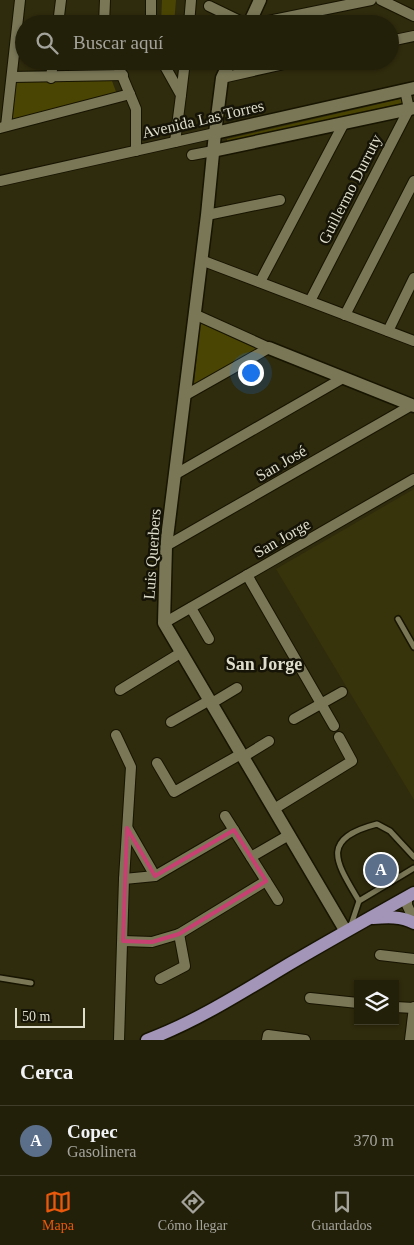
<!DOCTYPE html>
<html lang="es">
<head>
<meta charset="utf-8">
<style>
	:root { --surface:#23200a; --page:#2b2813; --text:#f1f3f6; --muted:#a3a39c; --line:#403e2b; --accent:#ea580c }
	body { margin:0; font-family:Georgia,serif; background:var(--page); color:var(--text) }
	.controls { position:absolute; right:15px; bottom:15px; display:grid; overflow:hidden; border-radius:0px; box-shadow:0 1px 4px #0004 }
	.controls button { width:45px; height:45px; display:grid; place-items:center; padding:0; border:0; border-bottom:1px solid var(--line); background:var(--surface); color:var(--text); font:25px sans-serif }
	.scale { position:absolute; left:15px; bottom:12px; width:70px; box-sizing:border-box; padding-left:5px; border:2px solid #dfdecc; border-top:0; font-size:14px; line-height:18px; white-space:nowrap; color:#dfdecc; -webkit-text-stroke:4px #151407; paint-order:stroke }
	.you { position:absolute; left:250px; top:372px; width:18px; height:18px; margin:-12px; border:4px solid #fff; border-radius:50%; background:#1a73e8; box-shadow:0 0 0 8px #1a73e833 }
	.badge { display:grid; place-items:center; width:32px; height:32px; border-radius:50%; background:var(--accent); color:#fff; font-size:16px; font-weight:700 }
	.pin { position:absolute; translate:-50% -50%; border:2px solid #fff; box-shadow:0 1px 5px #0006 }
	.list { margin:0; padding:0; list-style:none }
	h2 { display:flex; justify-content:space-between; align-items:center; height:65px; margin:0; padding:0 20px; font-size:21px }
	h2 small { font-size:16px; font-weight:400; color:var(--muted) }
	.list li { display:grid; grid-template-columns:32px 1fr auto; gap:15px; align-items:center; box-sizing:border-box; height:70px; padding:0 20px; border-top:1px solid var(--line) }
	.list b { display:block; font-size:19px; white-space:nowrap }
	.list p { margin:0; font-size:16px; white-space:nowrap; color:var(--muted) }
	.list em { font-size:16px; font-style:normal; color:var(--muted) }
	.icon { flex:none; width:28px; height:28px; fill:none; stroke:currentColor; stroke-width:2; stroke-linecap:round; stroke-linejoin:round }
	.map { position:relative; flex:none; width:414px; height:1040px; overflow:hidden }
	.search { position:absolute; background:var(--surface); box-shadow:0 1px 4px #0004; left:15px; right:15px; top:15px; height:55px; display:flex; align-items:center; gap:12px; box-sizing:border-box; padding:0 18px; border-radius:28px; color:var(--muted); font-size:19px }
	.sheet { height:135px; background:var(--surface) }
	nav { display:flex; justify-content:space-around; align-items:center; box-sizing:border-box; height:70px; border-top:1px solid var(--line); background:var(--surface); font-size:14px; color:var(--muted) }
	nav a { display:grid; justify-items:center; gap:2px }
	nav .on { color:var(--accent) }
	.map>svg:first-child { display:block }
</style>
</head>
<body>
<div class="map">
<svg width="414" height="1040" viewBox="0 0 414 1040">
	<rect width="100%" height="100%" fill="#2f2b0d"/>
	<polygon fill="#37330a" points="414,489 414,800 276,569"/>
	<g fill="#4b4504">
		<polygon points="162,0 176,0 174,24 161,24"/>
		<polygon points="8,79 112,81 118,97 3,125"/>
		<polygon points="401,99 403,105 227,145 227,139"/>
		<polygon points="200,322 259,348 194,385"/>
	</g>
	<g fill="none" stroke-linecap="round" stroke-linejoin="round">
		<g stroke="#171400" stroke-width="8">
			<g id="service">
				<polyline points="398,619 414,647"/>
				<path d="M359,901C336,862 319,839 377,824L390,831L414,857"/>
				<polyline points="351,925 359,901 414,868"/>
				<polyline points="0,978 31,983"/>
			</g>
		</g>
		<g stroke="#171400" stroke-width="12">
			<g id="minor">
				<polyline points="381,0 414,16"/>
				<polyline points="209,6 246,24"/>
				<polyline points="58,24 61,0"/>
				<polyline points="104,24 105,0"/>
				<polyline points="151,24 151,0"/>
				<polyline points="189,24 191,0"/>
				<polyline points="253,24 371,0"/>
				<polyline points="390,41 414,36"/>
				<polyline points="116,61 136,109 136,151"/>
				<polyline points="162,61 181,95 175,142"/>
				<polyline points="12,77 123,75"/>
				<polyline points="51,78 53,61"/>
				<polyline points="222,78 297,61"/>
				<polyline points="181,95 185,61"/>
				<polyline points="6,126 20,0"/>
				<polyline points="0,128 130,94"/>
				<polyline points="192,155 213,151"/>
				<polyline points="0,181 215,133"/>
				<polyline points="207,215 280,200"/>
				<polyline points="201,260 414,341"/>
				<polyline points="260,282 344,123"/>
				<polyline points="310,301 409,109 405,90"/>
				<polyline points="194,314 269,348"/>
				<polyline points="345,315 414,181"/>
				<polyline points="388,331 414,278"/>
				<polyline points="184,396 269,348"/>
				<polyline points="176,474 343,378"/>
				<polyline points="166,546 412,405"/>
				<polyline points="247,575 334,726"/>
				<polyline points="191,608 209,639"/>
				<polyline points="164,623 414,479"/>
				<polyline points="120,690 182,652"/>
				<polyline points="212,703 237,688"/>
				<polyline points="294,719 342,692"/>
				<polyline points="171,722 210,700"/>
				<polyline points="116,735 131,767 124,879 119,1040"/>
				<polyline points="243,757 269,741"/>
				<polyline points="157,763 174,792 241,754"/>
				<polyline points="274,809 352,761 339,737"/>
				<polyline points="225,816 278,900"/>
				<polyline points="128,829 155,876"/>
				<polyline points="251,857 289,835"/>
				<polyline points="124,879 155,876 234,830"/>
				<polyline points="407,897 407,905 414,920"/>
				<polyline points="123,941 152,942 179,934 266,881"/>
				<polyline points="380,955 414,959"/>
				<polyline points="160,979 185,966 179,934"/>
				<polyline points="310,998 358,1003"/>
				<polyline points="395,1007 414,1008"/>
				<polyline points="267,1040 268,1035 305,1040"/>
				<polyline points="410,1040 414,1007"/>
			</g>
		</g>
		<g stroke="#171400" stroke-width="15">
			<g id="tertiary">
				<polyline points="249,24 260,0"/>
				<polyline points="230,61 222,78 215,133 207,215 166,546 164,623 345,930"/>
				<polyline points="215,133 414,88"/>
				<polyline points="213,151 414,108"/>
				<polyline points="269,348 414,406"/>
			</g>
		</g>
		<g stroke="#171400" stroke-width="15">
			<g id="primary">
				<path d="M373,918C387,917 401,916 414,923"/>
				<path d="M147,1040C198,1021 244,991 291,963C332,939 373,916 414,893"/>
			</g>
		</g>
		<use href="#service" stroke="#7a7757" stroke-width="5"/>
		<use href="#minor" stroke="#7a7757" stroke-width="10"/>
		<use href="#tertiary" stroke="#7a7757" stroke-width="12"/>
		<use href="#primary" stroke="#a295b8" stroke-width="12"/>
	</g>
	<path fill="none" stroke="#c84072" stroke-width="4" stroke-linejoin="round" d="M127,828L155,876L234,830L266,881L179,934L152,942L123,941Z"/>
	<g text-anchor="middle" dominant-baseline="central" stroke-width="5" stroke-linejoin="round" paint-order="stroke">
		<g font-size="16" fill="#dfdecc" stroke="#151407">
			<text transform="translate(203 119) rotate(-13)">Avenida Las Torres</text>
			<text transform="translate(350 189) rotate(-63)">Guillermo Durruty</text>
			<text transform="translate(281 463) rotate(-30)">San José</text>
			<text transform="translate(282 538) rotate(-30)">San Jorge</text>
			<text transform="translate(152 554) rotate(-86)">Luis Querbers</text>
		</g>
		<g font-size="18" font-weight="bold" fill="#dfdecc" stroke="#151407">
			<text x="264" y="664">San Jorge</text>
		</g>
	</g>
</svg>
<div class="controls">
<button><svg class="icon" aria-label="layers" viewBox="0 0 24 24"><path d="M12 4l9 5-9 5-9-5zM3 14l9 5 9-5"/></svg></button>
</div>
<div class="scale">50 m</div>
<div class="you"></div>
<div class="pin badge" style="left:381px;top:870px;background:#5c6f8a">A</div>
<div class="search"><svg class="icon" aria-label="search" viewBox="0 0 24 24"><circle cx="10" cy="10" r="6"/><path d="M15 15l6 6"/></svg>Buscar aquí</div>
</div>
<section class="sheet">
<h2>Cerca<small></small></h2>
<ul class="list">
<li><span class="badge" style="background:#5c6f8a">A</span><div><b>Copec</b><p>Gasolinera</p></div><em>370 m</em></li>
</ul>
</section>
<nav>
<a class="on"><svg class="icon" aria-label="map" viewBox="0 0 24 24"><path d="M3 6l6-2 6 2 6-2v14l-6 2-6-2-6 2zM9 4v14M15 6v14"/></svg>Mapa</a>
<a><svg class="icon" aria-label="directions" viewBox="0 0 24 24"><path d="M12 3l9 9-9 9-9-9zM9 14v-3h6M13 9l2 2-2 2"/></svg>Cómo llegar</a>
<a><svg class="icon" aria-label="saved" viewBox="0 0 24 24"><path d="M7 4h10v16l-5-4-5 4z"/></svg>Guardados</a>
</nav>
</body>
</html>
